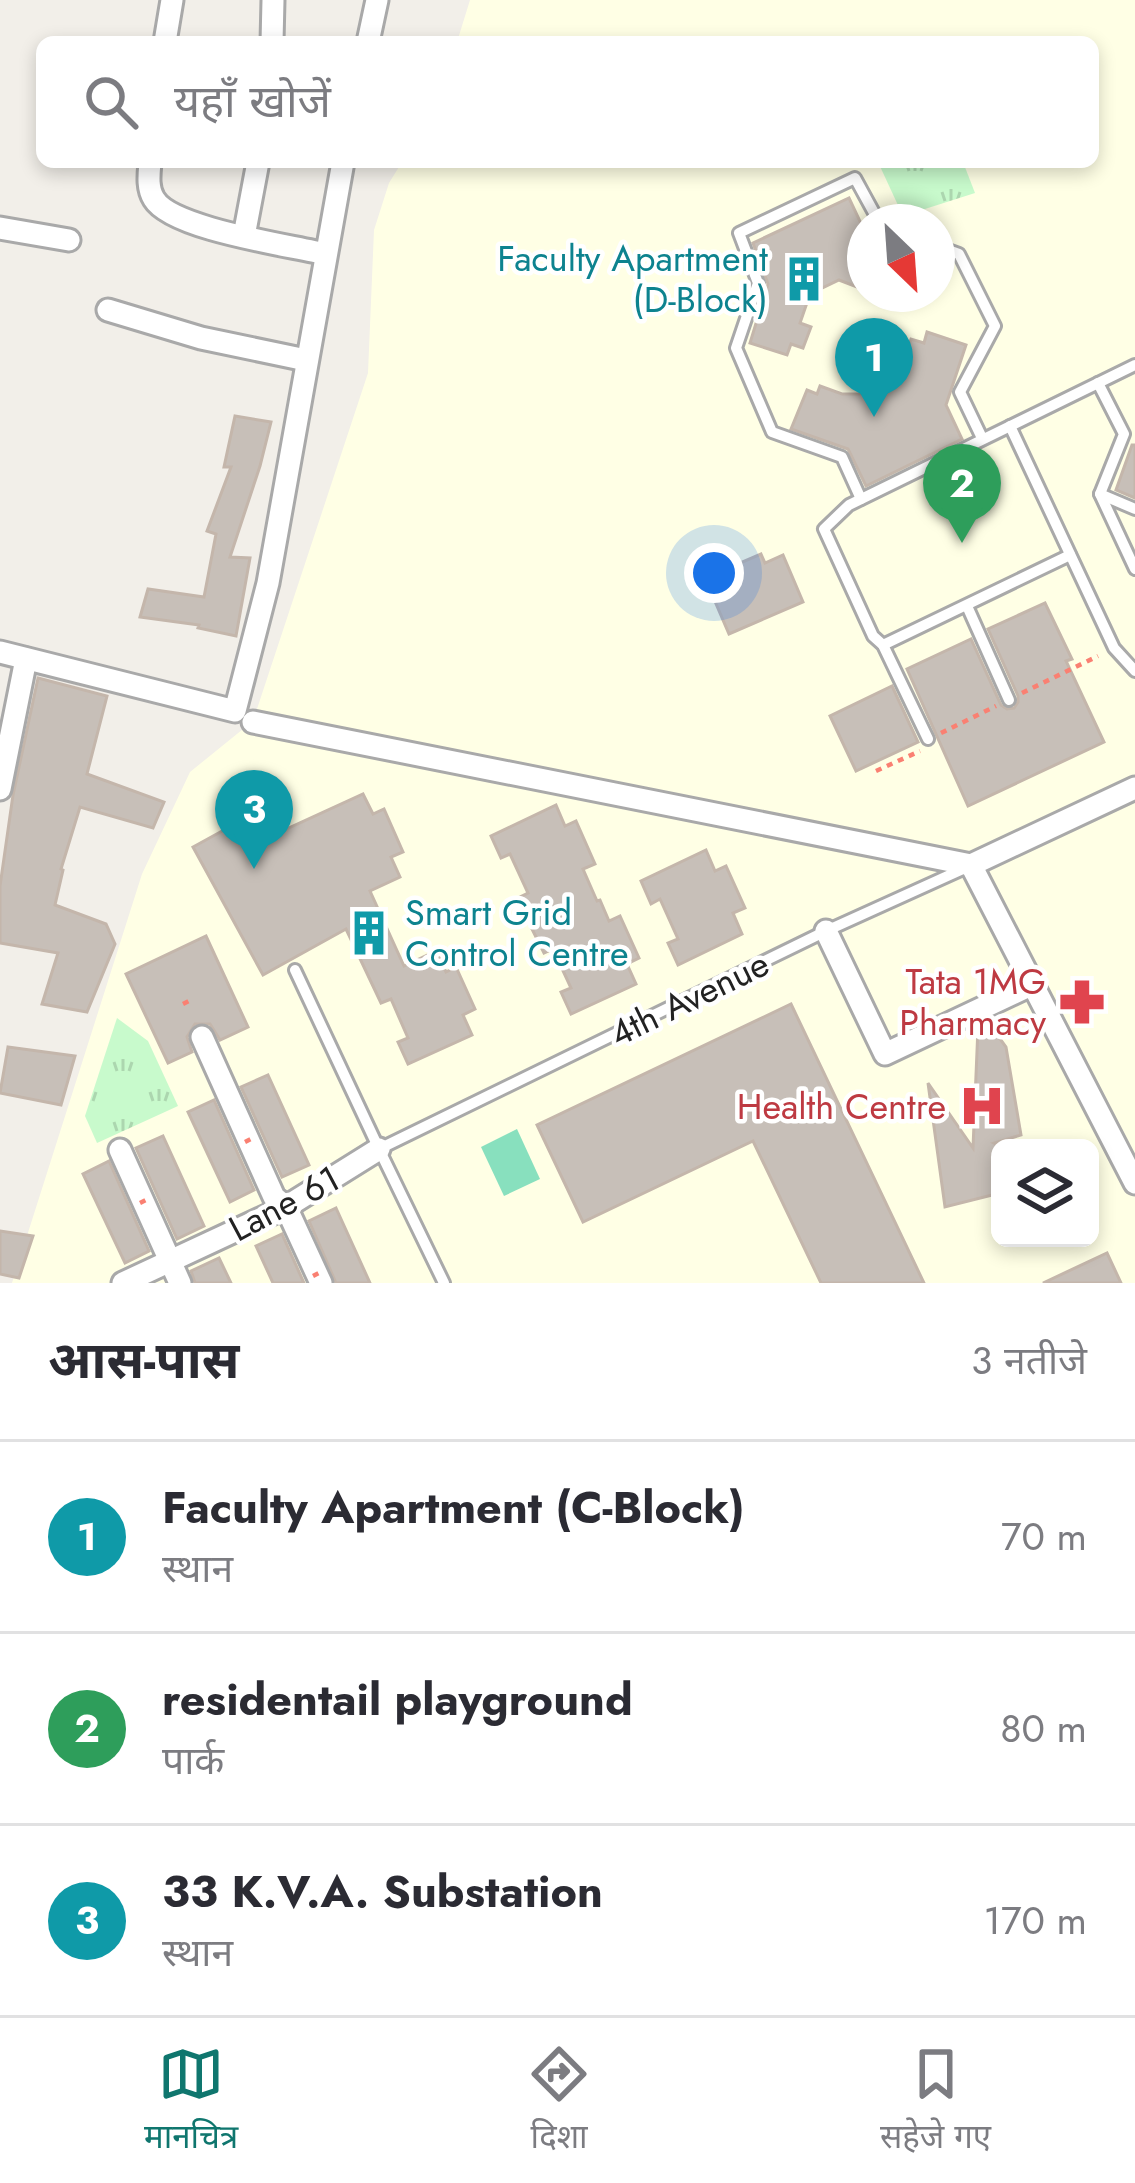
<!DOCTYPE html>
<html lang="hi">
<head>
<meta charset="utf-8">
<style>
	:root { --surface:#fff; --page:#f2f2f3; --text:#2b2b33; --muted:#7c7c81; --line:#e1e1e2; --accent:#0f766e }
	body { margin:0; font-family:Jost,"Noto Sans Devanagari",sans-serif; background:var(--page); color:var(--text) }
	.controls { position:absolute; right:36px; bottom:36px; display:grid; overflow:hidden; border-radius:18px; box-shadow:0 6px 18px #0003 }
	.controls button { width:108px; height:108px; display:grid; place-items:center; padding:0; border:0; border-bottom:3px solid var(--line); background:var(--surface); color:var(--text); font:60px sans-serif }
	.compass { position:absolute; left:847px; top:204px; width:108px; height:108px; border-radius:50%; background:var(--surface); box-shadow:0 6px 18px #0003; rotate:155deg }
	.you { position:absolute; left:714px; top:573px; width:42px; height:42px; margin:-30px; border:9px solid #fff; border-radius:50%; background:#1a73e8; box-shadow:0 0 0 18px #1a73e833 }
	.badge { display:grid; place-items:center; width:78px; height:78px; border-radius:50%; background:var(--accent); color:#fff; font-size:39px; font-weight:700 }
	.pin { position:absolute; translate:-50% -99px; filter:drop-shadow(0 3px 6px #0008) }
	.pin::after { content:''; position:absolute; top:63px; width:42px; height:36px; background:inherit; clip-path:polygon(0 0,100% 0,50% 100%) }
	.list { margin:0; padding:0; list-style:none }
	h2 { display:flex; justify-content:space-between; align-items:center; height:156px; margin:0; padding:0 48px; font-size:51px }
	h2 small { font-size:39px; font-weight:400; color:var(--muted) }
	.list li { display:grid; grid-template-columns:78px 1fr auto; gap:36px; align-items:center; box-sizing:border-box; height:192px; padding:0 48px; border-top:3px solid var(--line) }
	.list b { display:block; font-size:45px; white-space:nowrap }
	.list p { margin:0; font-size:39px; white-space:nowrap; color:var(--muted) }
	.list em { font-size:39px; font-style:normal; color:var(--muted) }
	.icon { flex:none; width:66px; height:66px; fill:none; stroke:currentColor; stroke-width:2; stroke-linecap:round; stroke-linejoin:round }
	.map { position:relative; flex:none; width:1135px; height:1283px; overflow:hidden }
	.search { position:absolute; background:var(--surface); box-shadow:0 6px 18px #0003; left:36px; right:36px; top:36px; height:132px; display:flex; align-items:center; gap:30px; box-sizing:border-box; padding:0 42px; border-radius:18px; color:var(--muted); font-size:45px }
	.sheet { height:732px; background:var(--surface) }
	nav { display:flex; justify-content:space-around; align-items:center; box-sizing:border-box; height:168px; border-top:3px solid var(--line); background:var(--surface); font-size:33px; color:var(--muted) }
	nav a { display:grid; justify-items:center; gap:6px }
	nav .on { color:var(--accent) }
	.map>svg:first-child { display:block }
</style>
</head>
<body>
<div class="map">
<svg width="1135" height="1283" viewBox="0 0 1135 1283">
	<defs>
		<pattern id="park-tufts" width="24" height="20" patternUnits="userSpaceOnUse" patternTransform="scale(3)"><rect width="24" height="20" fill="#c8facc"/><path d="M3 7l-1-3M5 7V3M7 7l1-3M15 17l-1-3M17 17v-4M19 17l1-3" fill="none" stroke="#acd6af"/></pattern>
	</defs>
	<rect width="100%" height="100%" fill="#f2efe9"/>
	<path fill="#ffffe5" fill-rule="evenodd" d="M470,0H1135V1283H12L142,874L190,772L253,721L368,373L374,230L389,183L402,162H1093V42H457ZM865,222H937V294H865ZM1000,1148H1090V1238H1000Z"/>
	<g fill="url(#park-tufts)">
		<polygon points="878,162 963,162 975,193 903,216"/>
		<polygon points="117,1018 148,1041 178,1106 97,1143 85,1116"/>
	</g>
	<polygon fill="#88e0be" points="517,1129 540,1179 504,1196 481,1147"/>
	<g fill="#c7bfb8" stroke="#c4b6ab" stroke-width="3">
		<polygon points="849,198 865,232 865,290 839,280 810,294 800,323 811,327 803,348 791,344 787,355 750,343 768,284 753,243"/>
		<polygon points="927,332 966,345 946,405 962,439 866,486 848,449 791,429 807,390 817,394 820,386 842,394 859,394 898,375 911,339 924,343"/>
		<polygon points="235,416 271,422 260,466 230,557 250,558 236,636 198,628 199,625 140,617 148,589 204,597 216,534 207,531 231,467 224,467"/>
		<polygon points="1132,445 1135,445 1135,498 1116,490"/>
		<polygon points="761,554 765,563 783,555 803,602 729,634 705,578"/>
		<polygon points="1045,603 1072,659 1066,661 1104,742 968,806 907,669 971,639 1001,705 1007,709 1014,708 1018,702 1018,696 988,629"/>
		<polygon points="38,678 107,696 87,774 164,802 153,828 80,807 61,869 63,870 55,905 106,924 115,944 87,1012 42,1004 58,953 0,943 0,886 13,795"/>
		<polygon points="892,686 918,742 856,771 830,716"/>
		<polygon points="363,794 373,814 384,809 403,852 391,857 400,877 370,891 404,966 436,951 446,972 456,967 475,1009 463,1015 472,1035 408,1064 398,1042 408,1038 391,999 381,1003 346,929 263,975 193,847 268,806 282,831"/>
		<polygon points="556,805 565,826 576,821 595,864 583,869 597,901 600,900 609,921 620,916 639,958 627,964 636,984 571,1014 561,992 571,988 553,949 544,953 527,919 518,898 528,893 510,854 501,858 491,836"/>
		<polygon points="706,850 715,871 726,866 745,908 733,913 742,934 678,965 668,943 678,939 660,899 651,904 641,881"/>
		<polygon points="206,936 248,1027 220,1040 210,1024 195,1024 187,1037 192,1052 168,1063 126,974"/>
		<polygon points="791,1004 924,1283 821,1283 753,1141 583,1222 537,1125"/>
		<polygon points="988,1022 1006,1047 1021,1135 994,1143 1000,1146 1000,1193 945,1207 928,1083 973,1148 978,1027"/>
		<polygon points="8,1047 75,1056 61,1105 0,1093"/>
		<polygon points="268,1075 309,1165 282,1177 241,1087"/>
		<polygon points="214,1100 254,1190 230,1202 188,1112"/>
		<polygon points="163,1136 204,1226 177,1239 136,1148"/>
		<polygon points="109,1161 149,1251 125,1263 83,1174"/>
		<polygon points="336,1208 370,1283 336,1283 309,1221"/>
		<polygon points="0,1231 33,1236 19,1278 0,1274"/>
		<polygon points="282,1234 304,1283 273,1283 256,1246"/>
		<polygon points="1107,1253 1121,1283 1043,1283"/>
		<polygon points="219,1258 231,1283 195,1283 191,1271"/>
	</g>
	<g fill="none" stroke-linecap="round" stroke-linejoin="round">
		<g stroke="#a9a9a9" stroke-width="16">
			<g id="lane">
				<polyline points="937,246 959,254 995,326 960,392 982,438"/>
				<polyline points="1098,383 1124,434 1100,494 1135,569"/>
				<polyline points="1010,426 1114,648 1135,671"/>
				<polyline points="1100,494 1135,509"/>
				<polyline points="861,499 842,457 772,432 736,348 758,283 739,233 855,178 879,222"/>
				<polyline points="967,606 1009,700"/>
				<polyline points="883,645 1070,555"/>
				<polyline points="928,739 883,645 873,636 824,529 849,505 1135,365"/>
				<polyline points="295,970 379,1149"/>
				<polyline points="444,1283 379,1149 826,931 963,869"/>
			</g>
		</g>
		<g stroke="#a9a9a9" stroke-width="27">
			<g id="street">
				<polyline points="165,42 172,0"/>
				<polyline points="272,42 273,0"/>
				<polyline points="368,42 377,0"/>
				<path d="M150,162C149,174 147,188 154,199C172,229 288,245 325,254"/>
				<polyline points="0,228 69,240"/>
				<polyline points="244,236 258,162"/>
				<polyline points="108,310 201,338 306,360"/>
				<polyline points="0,652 235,711 268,583 343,162"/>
				<polyline points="253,722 971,865"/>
				<polyline points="0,789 26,659"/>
				<polyline points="971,865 1135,1183"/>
				<polyline points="971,865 1135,788"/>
				<polyline points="826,931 885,1054 1033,984"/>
				<polyline points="202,1037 274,1197 286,1207 321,1283"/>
				<polyline points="120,1150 180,1283"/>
				<polyline points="123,1283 286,1207 379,1149"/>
			</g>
		</g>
		<g stroke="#fa8072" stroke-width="4.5" stroke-dasharray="6 6" stroke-linecap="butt">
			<polyline points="1022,693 1098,656"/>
			<polyline points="941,733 996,706"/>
			<polyline points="876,771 920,751"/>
			<polyline points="183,1004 189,1001"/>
		</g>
		<use href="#lane" stroke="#fff" stroke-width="10"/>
		<use href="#street" stroke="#fff" stroke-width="21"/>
		<g stroke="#fa8072" stroke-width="4.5" stroke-dasharray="6 6" stroke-linecap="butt">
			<polyline points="245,1142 251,1139"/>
			<polyline points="140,1203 146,1200"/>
			<polyline points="313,1276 319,1273"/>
		</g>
	</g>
	<defs>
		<g id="building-bare" transform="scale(3.6)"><path d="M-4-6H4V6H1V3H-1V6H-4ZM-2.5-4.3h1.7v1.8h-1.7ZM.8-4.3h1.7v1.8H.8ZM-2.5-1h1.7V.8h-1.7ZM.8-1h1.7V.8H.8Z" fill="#0f9aa8" stroke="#fff" stroke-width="2.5" paint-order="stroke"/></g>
		<g id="pharmacy-bare" transform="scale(3.6)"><path d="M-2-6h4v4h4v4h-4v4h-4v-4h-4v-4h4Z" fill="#e0444e" stroke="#fff" stroke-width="2.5" paint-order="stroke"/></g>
		<g id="hospital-bare" transform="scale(3.6)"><path d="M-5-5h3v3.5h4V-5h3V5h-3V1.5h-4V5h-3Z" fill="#e0444e" stroke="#fff" stroke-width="2.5" paint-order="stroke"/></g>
	</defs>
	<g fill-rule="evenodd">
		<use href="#building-bare" x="804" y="279"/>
		<use href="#building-bare" x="369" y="933"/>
		<use href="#pharmacy-bare" x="1082" y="1002"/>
		<use href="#hospital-bare" x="982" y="1106"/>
	</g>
	<g text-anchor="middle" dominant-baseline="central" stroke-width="9" stroke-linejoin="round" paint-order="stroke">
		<g font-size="36" fill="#0d838f" stroke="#fff" text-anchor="end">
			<text x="768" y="258">Faculty Apartment<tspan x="768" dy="41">(D-Block)</tspan></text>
			<text x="405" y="912" text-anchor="start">Smart Grid<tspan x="405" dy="41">Control Centre</tspan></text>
		</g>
		<g font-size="36" fill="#be3a42" stroke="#fff" text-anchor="end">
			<text x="1046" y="981">Tata 1MG<tspan x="1046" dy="41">Pharmacy</tspan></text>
			<text x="946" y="1106">Health Centre</text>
		</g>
		<g font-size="36" fill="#222" stroke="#fff">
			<text transform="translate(689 998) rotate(-26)">4th Avenue</text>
			<text transform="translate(284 1203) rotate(-28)">Lane 61</text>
		</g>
	</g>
</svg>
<div class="controls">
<button><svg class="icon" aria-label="layers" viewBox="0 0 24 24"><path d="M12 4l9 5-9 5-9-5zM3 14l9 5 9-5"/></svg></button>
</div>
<svg class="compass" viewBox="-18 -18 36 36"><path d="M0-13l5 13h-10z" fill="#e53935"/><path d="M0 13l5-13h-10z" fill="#7c7c81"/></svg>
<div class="you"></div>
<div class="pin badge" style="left:874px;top:417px;background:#0f9aa8">1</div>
<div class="pin badge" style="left:962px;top:543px;background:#2e9e5b">2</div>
<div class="pin badge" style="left:254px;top:869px;background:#0f9aa8">3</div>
<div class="search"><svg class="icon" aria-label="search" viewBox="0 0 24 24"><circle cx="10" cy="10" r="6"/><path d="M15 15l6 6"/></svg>यहाँ खोजें</div>
</div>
<section class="sheet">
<h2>आस-पास<small>3 नतीजे</small></h2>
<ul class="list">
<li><span class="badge" style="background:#0f9aa8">1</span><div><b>Faculty Apartment (C-Block)</b><p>स्थान</p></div><em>70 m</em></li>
<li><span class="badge" style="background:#2e9e5b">2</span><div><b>residentail playground</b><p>पार्क</p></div><em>80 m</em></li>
<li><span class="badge" style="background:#0f9aa8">3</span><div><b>33 K.V.A. Substation</b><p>स्थान</p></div><em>170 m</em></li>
</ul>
</section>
<nav>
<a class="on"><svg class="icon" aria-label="map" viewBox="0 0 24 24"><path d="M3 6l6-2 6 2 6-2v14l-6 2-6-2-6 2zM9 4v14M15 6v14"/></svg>मानचित्र</a>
<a><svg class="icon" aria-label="directions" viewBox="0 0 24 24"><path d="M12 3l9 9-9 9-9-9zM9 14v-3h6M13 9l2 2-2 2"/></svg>दिशा</a>
<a><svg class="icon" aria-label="saved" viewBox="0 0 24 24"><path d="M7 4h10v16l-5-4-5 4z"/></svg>सहेजे गए</a>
</nav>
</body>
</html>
